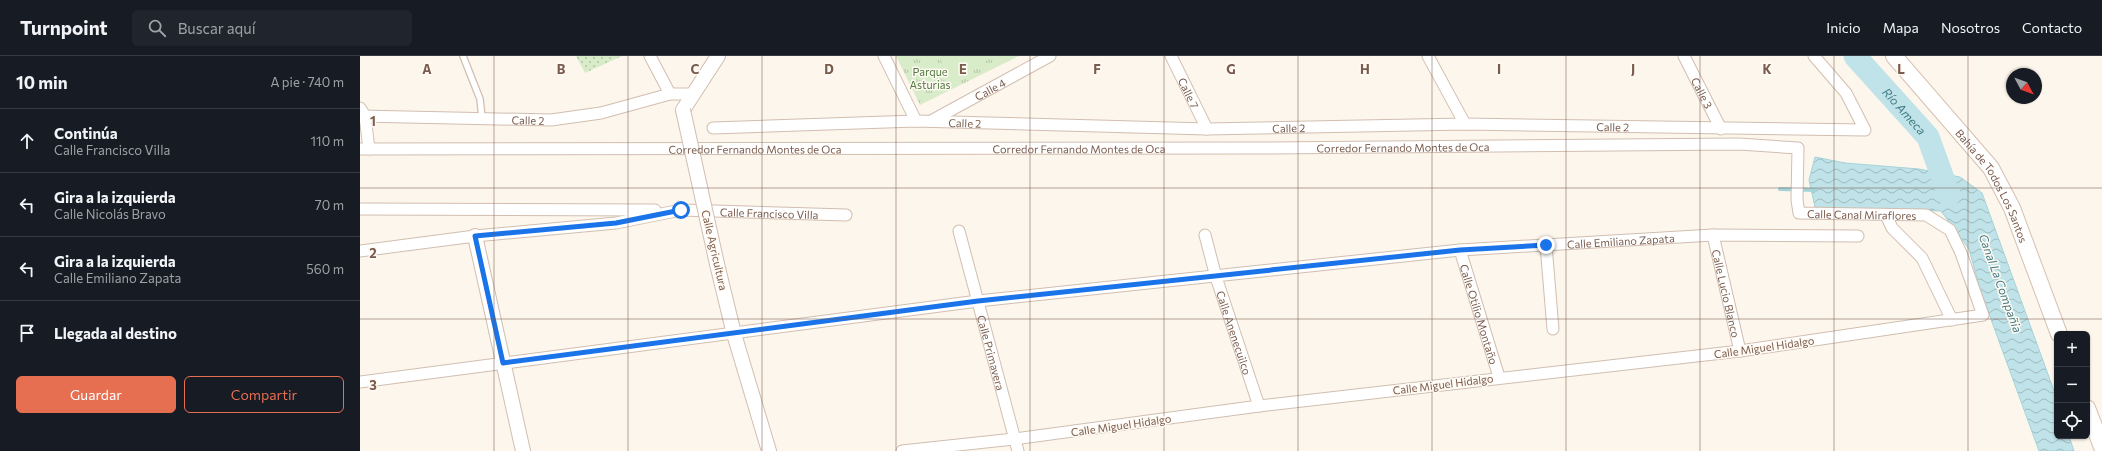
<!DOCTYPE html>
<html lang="es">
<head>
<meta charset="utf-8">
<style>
	:root { --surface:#171b24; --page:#20242c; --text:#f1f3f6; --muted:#9ea1a6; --line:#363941; --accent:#e76f51 }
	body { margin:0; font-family:Commissioner,sans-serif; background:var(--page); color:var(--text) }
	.controls { position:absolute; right:12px; bottom:12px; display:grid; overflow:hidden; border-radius:6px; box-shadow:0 1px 3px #0004 }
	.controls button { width:36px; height:36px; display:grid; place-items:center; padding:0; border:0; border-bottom:1px solid var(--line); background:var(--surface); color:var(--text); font:20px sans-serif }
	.compass { position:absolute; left:1646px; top:12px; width:36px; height:36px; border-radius:50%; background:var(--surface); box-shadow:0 1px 3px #0004; rotate:131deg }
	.stop { position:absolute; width:12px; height:12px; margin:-9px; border:3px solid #1a73e8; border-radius:50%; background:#fff }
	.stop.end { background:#1a73e8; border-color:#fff; box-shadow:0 1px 4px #0008 }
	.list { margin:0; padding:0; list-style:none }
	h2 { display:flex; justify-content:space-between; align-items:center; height:52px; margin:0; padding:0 16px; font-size:17px }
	h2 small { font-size:13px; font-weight:400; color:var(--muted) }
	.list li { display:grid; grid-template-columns:26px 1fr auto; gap:12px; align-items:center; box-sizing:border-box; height:64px; padding:0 16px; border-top:1px solid var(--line) }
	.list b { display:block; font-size:15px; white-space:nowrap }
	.list p { margin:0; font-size:13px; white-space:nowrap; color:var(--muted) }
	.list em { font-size:13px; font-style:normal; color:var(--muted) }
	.actions { display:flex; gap:8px; padding:12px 16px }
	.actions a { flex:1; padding:9px 0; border:1px solid var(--accent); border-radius:6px; text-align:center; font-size:14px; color:var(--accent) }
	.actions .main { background:var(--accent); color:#fff }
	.icon { flex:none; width:22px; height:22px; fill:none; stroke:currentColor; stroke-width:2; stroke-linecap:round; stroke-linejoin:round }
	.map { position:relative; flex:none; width:1742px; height:395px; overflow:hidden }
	header { display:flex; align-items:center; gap:24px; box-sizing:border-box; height:56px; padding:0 20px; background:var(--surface); border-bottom:1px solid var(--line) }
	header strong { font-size:19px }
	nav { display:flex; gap:22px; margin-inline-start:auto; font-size:14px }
	.search { width:280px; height:36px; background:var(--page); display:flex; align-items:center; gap:10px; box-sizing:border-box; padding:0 14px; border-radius:6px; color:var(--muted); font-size:15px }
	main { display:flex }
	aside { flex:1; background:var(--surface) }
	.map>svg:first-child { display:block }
</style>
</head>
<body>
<header>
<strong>Turnpoint</strong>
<div class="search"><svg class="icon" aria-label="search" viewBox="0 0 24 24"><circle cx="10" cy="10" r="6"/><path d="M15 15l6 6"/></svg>Buscar aquí</div>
<nav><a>Inicio</a><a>Mapa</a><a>Nosotros</a><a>Contacto</a></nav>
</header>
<main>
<aside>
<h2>10 min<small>A pie · 740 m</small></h2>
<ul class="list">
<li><svg class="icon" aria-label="ahead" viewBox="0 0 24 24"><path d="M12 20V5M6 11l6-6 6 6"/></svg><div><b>Continúa</b><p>Calle Francisco Villa</p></div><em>110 m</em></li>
<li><svg class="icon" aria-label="left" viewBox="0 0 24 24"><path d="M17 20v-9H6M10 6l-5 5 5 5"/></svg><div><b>Gira a la izquierda</b><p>Calle Nicolás Bravo</p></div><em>70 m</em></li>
<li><svg class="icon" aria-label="left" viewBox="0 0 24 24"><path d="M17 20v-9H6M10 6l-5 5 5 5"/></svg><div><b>Gira a la izquierda</b><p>Calle Emiliano Zapata</p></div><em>560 m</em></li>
<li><svg class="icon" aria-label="arrive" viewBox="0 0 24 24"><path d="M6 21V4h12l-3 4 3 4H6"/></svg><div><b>Llegada al destino</b></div></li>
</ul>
<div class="actions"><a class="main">Guardar</a><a>Compartir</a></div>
</aside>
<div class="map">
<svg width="1742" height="395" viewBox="0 0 1742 395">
	<defs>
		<pattern id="grass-tufts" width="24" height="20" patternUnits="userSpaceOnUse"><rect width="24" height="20" fill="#d8ecc9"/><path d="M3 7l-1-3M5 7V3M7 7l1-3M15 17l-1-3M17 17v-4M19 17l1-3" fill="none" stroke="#b4c2a5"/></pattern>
		<pattern id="garden-dots" width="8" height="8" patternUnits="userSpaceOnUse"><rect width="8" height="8" fill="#d8ecc9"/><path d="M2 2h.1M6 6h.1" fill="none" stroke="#b4c2a5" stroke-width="1.8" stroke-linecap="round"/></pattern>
		<pattern id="water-waves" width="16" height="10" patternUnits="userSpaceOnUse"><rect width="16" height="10" fill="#bfe3e8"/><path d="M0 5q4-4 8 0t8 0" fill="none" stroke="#a0bbbe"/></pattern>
	</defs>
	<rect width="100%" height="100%" fill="#fdf6ec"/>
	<polygon fill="url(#grass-tufts)" points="536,0 659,0 560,49"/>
	<polygon fill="url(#garden-dots)" points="216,0 262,0 225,17"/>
	<polygon fill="#d8ecc9" points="579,0 635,0 590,23"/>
	<polygon fill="url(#water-waves)" stroke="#a5d3da" points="1455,101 1485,107 1559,113 1600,121 1622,137 1697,343 1697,380 1709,380 1714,395 1679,395 1620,233 1609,193 1581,155 1455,151 1449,124"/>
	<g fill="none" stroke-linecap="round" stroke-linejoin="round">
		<polyline stroke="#a5d3da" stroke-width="4" points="1420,133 1456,134"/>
		<path stroke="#bfe3e8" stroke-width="23" id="s1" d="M1495,0L1568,81L1589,139"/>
		<g stroke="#d1beb0" stroke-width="8">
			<polyline id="service" points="103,0 120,43 122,62"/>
		</g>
		<g stroke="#d1beb0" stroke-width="13">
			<g id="minor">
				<polyline points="290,0 310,38"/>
				<polyline points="524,0 556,65"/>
				<path id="s2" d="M811,0L847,73"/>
				<polyline points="1068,0 1105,68"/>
				<path id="s3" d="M1324,0L1361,73"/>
				<polyline points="0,52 5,60 9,93"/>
				<path id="s4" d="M0,60L191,64L241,57L310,38H333"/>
				<path id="s5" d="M571,65L690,0"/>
				<path id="s6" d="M353,72L556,65L847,73L1105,68L1505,74L1486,37L1454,0"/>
				<path id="s7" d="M0,93L900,92L1379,88L1438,92L1437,144L1439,157L1566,159L1590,174L1601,197L1623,259L1380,295L899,350L654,383L542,395"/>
				<polyline points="0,153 295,154"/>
				<polyline points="1526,159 1532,172 1562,202 1592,264"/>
				<path id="s8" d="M599,175L658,395"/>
				<path id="s9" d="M845,179L856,221L899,350"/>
				<path id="s10" d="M1353,179L1380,295"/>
				<polyline points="1186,189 1193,273"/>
				<path id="s11" d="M1100,194L1139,321"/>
				<path id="s12" d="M0,195L115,180L256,167L321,154L486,159"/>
				<path id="s13" d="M0,326L618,245L1100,194L1353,179L1498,180"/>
			</g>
		</g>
		<g stroke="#d1beb0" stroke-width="16">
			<g id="tertiary">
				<polyline points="323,54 358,0"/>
				<polyline points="115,180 163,395"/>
				<polyline points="357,208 374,278 409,395"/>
			</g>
		</g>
		<g stroke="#d6c0b0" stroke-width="18">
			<g id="secondary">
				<path id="s14" d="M1534,0L1631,112L1652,152L1699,278"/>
				<polyline points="1727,352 1742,391"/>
			</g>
		</g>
		<use href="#service" stroke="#fff" stroke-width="5.5"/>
		<use href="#minor" stroke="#fff" stroke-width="11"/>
		<use href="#tertiary" stroke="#fff" stroke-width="14"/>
		<use href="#secondary" stroke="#fff" stroke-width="16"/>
		<g stroke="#d1beb0" stroke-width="16" stroke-linecap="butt">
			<polyline id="tertiary-bridge" points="323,54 357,208"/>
		</g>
		<use href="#tertiary-bridge" stroke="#fff" stroke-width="14"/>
	</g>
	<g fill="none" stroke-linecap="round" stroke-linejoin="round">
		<polyline stroke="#1a73e8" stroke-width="5" points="321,154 256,167 115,180 143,307 618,245 1100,194 1186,189"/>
	</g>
	<path fill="none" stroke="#7a5c4d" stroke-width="1" stroke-opacity="0.55" d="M134,0V395M268,0V395M402,0V395M536,0V395M670,0V395M804,0V395M938,0V395M1072,0V395M1206,0V395M1340,0V395M1474,0V395M1608,0V395M0,132H1742M0,263H1742"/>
	<g text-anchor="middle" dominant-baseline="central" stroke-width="3" stroke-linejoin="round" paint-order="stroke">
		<g font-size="11" fill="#537a41" stroke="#fffaf3">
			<text x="570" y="15">Parque<tspan x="570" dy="13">Asturias</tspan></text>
		</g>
		<g font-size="11" fill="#7a5c4d" stroke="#fffaf3">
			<text stroke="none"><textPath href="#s5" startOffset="67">Calle 4</textPath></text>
			<text stroke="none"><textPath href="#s2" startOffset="41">Calle 7</textPath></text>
			<text stroke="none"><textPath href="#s3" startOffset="41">Calle 3</textPath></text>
			<text stroke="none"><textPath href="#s4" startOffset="168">Calle 2</textPath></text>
			<text stroke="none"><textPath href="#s6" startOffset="252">Calle 2</textPath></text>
			<text stroke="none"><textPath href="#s6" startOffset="900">Calle 2</textPath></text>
			<text stroke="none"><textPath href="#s6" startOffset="576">Calle 2</textPath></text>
			<text stroke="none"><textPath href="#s7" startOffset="1043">Corredor Fernando Montes de Oca</textPath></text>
			<text stroke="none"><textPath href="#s7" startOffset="395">Corredor Fernando Montes de Oca</textPath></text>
			<text stroke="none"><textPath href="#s7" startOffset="719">Corredor Fernando Montes de Oca</textPath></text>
			<text stroke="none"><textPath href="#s14" startOffset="164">Bahía de Todos Los Santos</textPath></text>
			<text stroke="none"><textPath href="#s12" startOffset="412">Calle Francisco Villa</textPath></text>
			<text stroke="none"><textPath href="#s7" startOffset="1566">Calle Canal Miraflores</textPath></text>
			<text stroke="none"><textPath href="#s13" startOffset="1269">Calle Emiliano Zapata</textPath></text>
			<text transform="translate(355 194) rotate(77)">Calle Agricultura</text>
			<text stroke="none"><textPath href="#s10" startOffset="60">Calle Lucio Blanco</textPath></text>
			<text stroke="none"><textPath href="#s11" startOffset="67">Calle Otilio Montaño</textPath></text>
			<text stroke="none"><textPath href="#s9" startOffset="102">Calle Anenecuilco</textPath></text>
			<text transform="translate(1404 291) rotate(-8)">Calle Miguel Hidalgo</text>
			<text stroke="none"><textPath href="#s8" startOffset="126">Calle Primavera</textPath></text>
			<text transform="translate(1083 328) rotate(-7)">Calle Miguel Hidalgo</text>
			<text transform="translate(761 369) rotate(-8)">Calle Miguel Hidalgo</text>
		</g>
		<g font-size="12" font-style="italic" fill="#437c86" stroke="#fffaf3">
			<text stroke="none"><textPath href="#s1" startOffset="74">Río Ameca</textPath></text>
			<text transform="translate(1641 227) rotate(70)">Canal La Compañia</text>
		</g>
	</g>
	<g font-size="13" text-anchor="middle" font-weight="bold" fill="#7a5c4d" stroke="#fffaf3" stroke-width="3" stroke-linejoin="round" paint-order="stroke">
		<text x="67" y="18">A</text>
		<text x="201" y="18">B</text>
		<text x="335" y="18">C</text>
		<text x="469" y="18">D</text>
		<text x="603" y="18">E</text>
		<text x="737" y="18">F</text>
		<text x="871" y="18">G</text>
		<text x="1005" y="18">H</text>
		<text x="1139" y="18">I</text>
		<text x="1273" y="18">J</text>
		<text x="1407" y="18">K</text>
		<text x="1541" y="18">L</text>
		<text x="13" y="70">1</text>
		<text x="13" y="202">2</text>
		<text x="13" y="334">3</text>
	</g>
</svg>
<div class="controls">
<button>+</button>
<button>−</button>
<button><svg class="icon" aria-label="locate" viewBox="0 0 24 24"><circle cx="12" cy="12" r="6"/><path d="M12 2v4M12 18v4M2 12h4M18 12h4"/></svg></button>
</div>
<svg class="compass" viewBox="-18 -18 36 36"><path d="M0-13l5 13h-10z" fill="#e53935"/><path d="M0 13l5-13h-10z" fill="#9ea1a6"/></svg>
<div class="stop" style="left:321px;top:154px"></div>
<div class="stop end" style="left:1186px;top:189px"></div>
</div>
</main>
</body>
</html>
